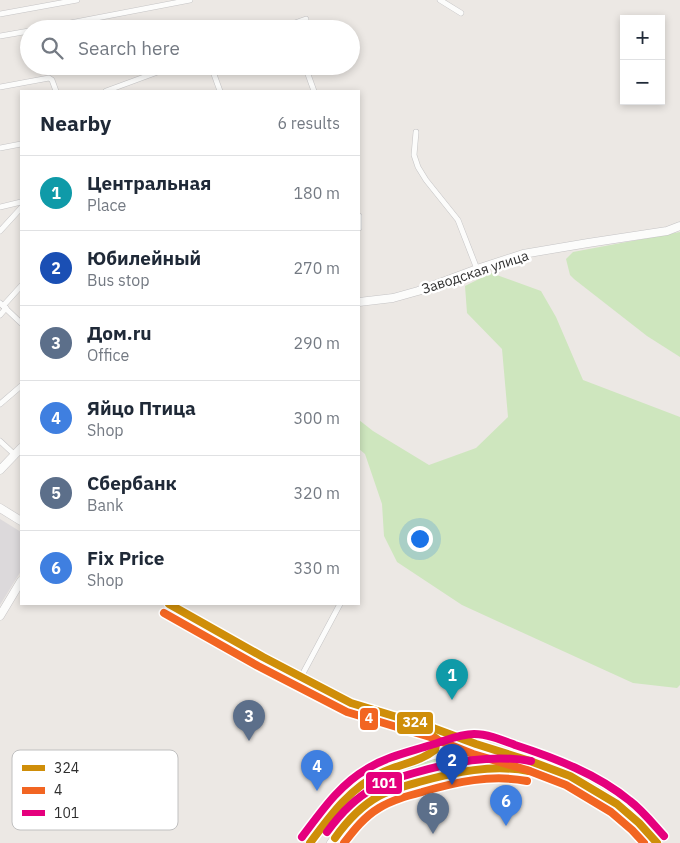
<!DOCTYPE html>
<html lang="en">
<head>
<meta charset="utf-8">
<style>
	:root { --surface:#fff; --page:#f6f6f7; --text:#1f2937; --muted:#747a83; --line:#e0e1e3; --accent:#706f6e }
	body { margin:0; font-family:"IBM Plex Sans",sans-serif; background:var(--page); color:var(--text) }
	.controls { position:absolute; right:15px; top:15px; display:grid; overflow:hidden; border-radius:0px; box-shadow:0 2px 8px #0003 }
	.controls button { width:45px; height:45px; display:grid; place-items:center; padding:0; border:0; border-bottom:1px solid var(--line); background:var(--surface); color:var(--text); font:25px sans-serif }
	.you { position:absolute; left:419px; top:538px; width:18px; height:18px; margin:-12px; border:4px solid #fff; border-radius:50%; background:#1a73e8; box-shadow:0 0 0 8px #1a73e833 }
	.badge { display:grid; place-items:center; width:32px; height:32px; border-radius:50%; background:var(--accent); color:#fff; font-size:16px; font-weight:700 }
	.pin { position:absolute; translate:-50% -41px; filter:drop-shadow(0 1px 2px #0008) }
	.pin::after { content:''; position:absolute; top:26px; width:18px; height:15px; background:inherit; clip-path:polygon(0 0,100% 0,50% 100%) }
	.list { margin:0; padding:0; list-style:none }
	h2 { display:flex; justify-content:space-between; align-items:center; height:65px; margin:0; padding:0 20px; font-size:21px }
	h2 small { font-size:16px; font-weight:400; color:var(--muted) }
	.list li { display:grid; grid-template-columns:32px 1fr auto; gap:15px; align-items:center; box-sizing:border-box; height:75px; padding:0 20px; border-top:1px solid var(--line) }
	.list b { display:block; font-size:19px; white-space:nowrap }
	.list p { margin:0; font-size:16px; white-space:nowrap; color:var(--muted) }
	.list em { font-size:16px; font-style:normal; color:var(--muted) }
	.icon { flex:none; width:28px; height:28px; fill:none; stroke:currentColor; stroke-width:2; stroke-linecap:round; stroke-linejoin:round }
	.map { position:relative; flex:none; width:680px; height:843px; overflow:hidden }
	.search { position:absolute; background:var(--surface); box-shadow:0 2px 8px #0003; left:20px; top:20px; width:340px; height:55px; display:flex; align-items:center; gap:12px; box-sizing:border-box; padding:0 18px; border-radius:28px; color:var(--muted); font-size:19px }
	.panel { position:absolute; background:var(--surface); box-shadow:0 2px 8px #0003; left:20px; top:90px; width:340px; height:515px; border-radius:0px }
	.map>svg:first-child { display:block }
</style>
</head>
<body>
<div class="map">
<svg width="680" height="843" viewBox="0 0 680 843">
	<rect width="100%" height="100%" fill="#ece8e4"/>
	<polygon fill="#dcd9db" points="0,519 21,532 21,571 0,605"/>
	<g fill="#cee6be">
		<polygon points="680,232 680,357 647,336 574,279 570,275 566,259 573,252"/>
		<polygon points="491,273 541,291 556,317 583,380 680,417 680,685 677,688 633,683 462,605 397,562 384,536 382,504 365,454 359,449 359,420 373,431 429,465 476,448 508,417 502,349 467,313 465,286"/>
		<path d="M443,734L464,741L440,749C443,743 444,740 443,734Z"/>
		<path d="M470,748C477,749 480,750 483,758L476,764L413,781C406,776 406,773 408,766Z"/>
		<polygon points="499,753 569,779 567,781 525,766 497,764"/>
	</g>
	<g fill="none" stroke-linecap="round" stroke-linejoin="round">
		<g stroke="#c5c4c5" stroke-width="6">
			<g id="street">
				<polyline points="440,0 461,13"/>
				<polyline points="0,14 77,0"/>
				<polyline points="39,29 190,0"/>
				<polyline points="278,29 306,19"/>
				<polyline points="0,36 29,31"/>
				<polyline points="211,66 220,91"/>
				<polyline points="305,66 314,91"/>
				<polyline points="0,87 49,78 52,80 56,91"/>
				<polyline points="106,91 174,66"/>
				<polyline points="416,132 414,155 418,167 426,180 458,220 477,269"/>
				<polyline points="0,148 21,144"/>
				<polyline points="0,207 21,202"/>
				<polyline points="359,216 359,228"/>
				<polyline points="0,231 21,208"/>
				<polyline points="0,303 21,323"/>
				<polyline points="3,306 21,286"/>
				<polyline points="0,315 6,308"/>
				<polyline points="0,404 21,386"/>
				<polyline points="0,441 15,455"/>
				<polyline points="301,677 340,604"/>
			</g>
		</g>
		<g stroke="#c5c4c5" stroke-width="9">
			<g id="secondary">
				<polyline points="359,302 393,298 418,291 480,268 523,254 588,243 667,231 680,226"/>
				<polyline points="0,470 21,448"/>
				<polyline points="0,508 21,521"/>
				<polyline points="169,604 263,657 351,703 433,728 476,744 530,761 570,776 617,804 639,823 657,843"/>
				<polyline points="0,616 21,581"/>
				<path d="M421,727C432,734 447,743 429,754"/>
				<path d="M481,768C491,764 489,752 482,746"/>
				<path d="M310,843C325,824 338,803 357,787C371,775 388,770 406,764C429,756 452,749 476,744"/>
				<path d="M331,843C343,827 356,811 373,800C390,789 411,785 430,780C449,775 470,769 490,768C530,766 578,784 609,809C622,819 634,831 645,843"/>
			</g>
		</g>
		<use href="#street" stroke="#fcfcfb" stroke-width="5"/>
		<use href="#secondary" stroke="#fcfcfb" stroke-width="8"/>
		<g stroke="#fff" stroke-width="11">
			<g id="bus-1">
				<polyline points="169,604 263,657 351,703 433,728 476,744 530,761 570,776 617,804 639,823 657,843"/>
				<path d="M335,838C347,821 361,806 379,796C392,789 406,786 419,782C455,772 492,764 529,771"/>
				<path d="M310,843C330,816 350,788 381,773C399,764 420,762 435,750L437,739L427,731L416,725"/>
			</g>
		</g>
		<g stroke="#fff" stroke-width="11">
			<g id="bus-2">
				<polyline points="164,613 258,666 347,712 430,737 473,754 527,770 566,785 611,812 632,830 644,843"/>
				<path d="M344,843C354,830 364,817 379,808C392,800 407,796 422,792C456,782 491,774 527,781"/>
			</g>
		</g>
		<g stroke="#fff" stroke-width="11">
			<g id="bus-3">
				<path d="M327,832C340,814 355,798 374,788C386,781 400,777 414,773C452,762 491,754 531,761"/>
				<path d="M302,837C321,812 339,785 367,769C386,757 409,752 431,745C445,741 459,734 474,734C488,734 502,740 515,745C555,758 597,774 630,801C643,811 653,824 664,836"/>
			</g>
		</g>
		<use href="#bus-1" stroke="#cf8e09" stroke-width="8"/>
		<use href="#bus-2" stroke="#f26522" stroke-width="8"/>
		<use href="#bus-3" stroke="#e5007d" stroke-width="8"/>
	</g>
	<g text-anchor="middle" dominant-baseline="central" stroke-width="5" stroke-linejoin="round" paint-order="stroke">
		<g font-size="14" fill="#2e2e2e" stroke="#fff">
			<text transform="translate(475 272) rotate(-18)">Заводская улица</text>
		</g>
	</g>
	<rect x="12" y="750" width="166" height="80" rx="8" fill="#fff" stroke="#c0c0c0" stroke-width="1"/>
	<rect x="22" y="765" width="23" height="6" fill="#cf8e09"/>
	<rect x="22" y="787" width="23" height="7" fill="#f26522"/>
	<rect x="22" y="810" width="23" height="6" fill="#e5007d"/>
	<g font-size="14" fill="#2e2e2e">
		<text x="54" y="773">324</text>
		<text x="54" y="795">4</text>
		<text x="54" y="818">101</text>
	</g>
	<g stroke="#fff" stroke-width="2">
		<rect x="359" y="707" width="20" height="24" rx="5" fill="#f26522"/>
		<rect x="396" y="711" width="38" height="24" rx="5" fill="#cf8e09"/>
		<rect x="365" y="771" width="38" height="24" rx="5" fill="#e5007d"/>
	</g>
	<g font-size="14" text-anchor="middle" font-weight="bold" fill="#fff">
		<text x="369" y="723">4</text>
		<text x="415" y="727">324</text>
		<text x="384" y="788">101</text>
	</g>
</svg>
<div class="controls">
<button>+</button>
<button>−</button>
</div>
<div class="you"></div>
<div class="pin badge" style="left:452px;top:700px;background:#0f9aa8">1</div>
<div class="pin badge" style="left:452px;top:785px;background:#1a4fb4">2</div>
<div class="pin badge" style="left:249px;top:741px;background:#5c6f8a">3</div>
<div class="pin badge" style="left:317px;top:791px;background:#3f7fe0">4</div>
<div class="pin badge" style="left:433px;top:834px;background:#5c6f8a">5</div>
<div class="pin badge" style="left:506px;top:826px;background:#3f7fe0">6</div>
<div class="search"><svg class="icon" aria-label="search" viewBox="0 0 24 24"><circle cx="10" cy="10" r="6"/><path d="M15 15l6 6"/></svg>Search here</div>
<section class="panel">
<h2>Nearby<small>6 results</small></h2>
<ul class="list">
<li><span class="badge" style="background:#0f9aa8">1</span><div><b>Центральная</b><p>Place</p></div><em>180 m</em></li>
<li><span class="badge" style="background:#1a4fb4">2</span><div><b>Юбилейный</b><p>Bus stop</p></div><em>270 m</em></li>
<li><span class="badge" style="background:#5c6f8a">3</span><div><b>Дом.ru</b><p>Office</p></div><em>290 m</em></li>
<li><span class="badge" style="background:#3f7fe0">4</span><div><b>Яйцо Птица</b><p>Shop</p></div><em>300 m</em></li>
<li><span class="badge" style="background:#5c6f8a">5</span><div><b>Сбербанк</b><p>Bank</p></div><em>320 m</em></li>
<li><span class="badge" style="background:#3f7fe0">6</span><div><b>Fix Price</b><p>Shop</p></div><em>330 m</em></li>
</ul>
</section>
</div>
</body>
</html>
